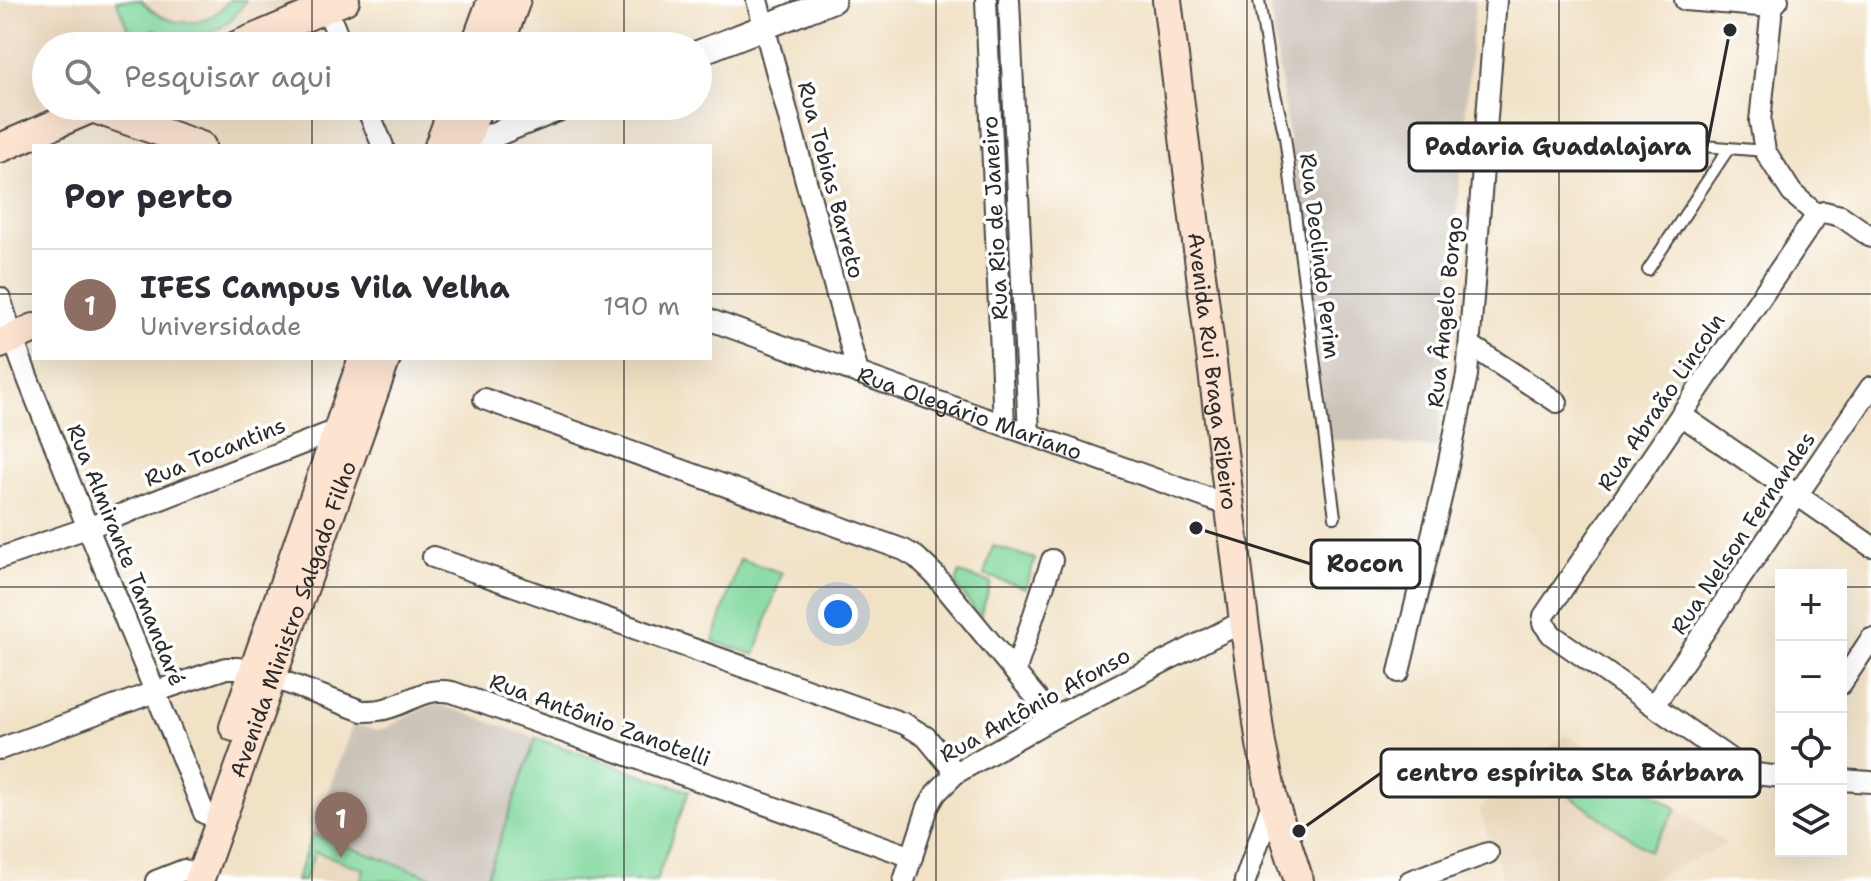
<!DOCTYPE html>
<html lang="pt">
<head>
<meta charset="utf-8">
<style>
	:root { --surface:#fff; --page:#f7f7f7; --text:#2b2b33; --muted:#7c7c81; --line:#e1e1e2; --accent:#d1495b }
	body { margin:0; font-family:"Shantell Sans",sans-serif; background:var(--page); color:var(--text) }
	.controls { position:absolute; right:24px; bottom:24px; display:grid; overflow:hidden; border-radius:0px; box-shadow:0 8px 32px #0002 }
	.controls button { width:72px; height:72px; display:grid; place-items:center; padding:0; border:0; border-bottom:2px solid var(--line); background:var(--surface); color:var(--text); font:40px sans-serif }
	.you { position:absolute; left:838px; top:614px; width:28px; height:28px; margin:-20px; border:6px solid #fff; border-radius:50%; background:#1a73e8; box-shadow:0 0 0 12px #1a73e833 }
	.badge { display:grid; place-items:center; width:52px; height:52px; border-radius:50%; background:var(--accent); color:#fff; font-size:26px; font-weight:700 }
	.pin { position:absolute; translate:-50% -66px; filter:drop-shadow(0 2px 4px #0008) }
	.pin::after { content:''; position:absolute; top:42px; width:28px; height:24px; background:inherit; clip-path:polygon(0 0,100% 0,50% 100%) }
	.list { margin:0; padding:0; list-style:none }
	h2 { display:flex; justify-content:space-between; align-items:center; height:104px; margin:0; padding:0 32px; font-size:34px }
	h2 small { font-size:26px; font-weight:400; color:var(--muted) }
	.list li { display:grid; grid-template-columns:52px 1fr auto; gap:24px; align-items:center; box-sizing:border-box; height:112px; padding:0 32px; border-top:2px solid var(--line) }
	.list b { display:block; font-size:30px; white-space:nowrap }
	.list p { margin:0; font-size:26px; white-space:nowrap; color:var(--muted) }
	.list em { font-size:26px; font-style:normal; color:var(--muted) }
	.icon { flex:none; width:44px; height:44px; fill:none; stroke:currentColor; stroke-width:2; stroke-linecap:round; stroke-linejoin:round }
	.map { position:relative; flex:none; width:1871px; height:881px; overflow:hidden }
	.search { position:absolute; background:var(--surface); box-shadow:0 8px 32px #0002; left:32px; top:32px; width:680px; height:88px; display:flex; align-items:center; gap:20px; box-sizing:border-box; padding:0 28px; border-radius:44px; color:var(--muted); font-size:30px }
	.panel { position:absolute; background:var(--surface); box-shadow:0 8px 32px #0002; left:32px; top:144px; width:680px; height:216px; border-radius:0px }
	.map>svg:first-child { display:block }
</style>
</head>
<body>
<div class="map">
<svg width="1871" height="881" viewBox="0 0 1871 881">
	<rect width="100%" height="100%" fill="#fff"/>
	<filter id="ink" filterUnits="userSpaceOnUse"><feTurbulence type="fractalNoise" baseFrequency=".0125" numOctaves="2"/><feDisplacementMap in="SourceGraphic" scale="16" xChannelSelector="R" yChannelSelector="G"/><feConvolveMatrix kernelMatrix="1 2 1 2 8 2 1 2 1" color-interpolation-filters="sRGB"/></filter>
	<filter id="wash" filterUnits="userSpaceOnUse"><feTurbulence type="fractalNoise" baseFrequency=".006" numOctaves="4" result="noise"/><feDisplacementMap in="SourceGraphic" scale="32" xChannelSelector="R" yChannelSelector="G"/><feGaussianBlur stdDeviation="1.8" result="paint"/><feColorMatrix in="noise" values="0 0 0 0 0 0 0 0 0 0 0 0 0 0 0 0 0 1.4 0 .05"/><feComposite in="paint" operator="in"/></filter>
	<g filter="url(#wash)">
		<rect width="100%" height="100%" fill="#f1e2c6"/>
		<g fill="#e8d4b7">
			<polygon points="0,0 298,0 191,46 46,46 46,106 51,106 0,128"/>
			<polygon points="1566,734 1728,844 1648,881 1503,881 1479,809"/>
			<polygon points="312,834 444,881 296,881"/>
		</g>
		<g fill="#cbc2b8">
			<polygon points="1269,0 1475,0 1437,448 1326,439 1300,213"/>
			<polygon points="432,704 441,705 536,738 485,881 444,881 312,834 353,724 376,730 387,728"/>
		</g>
		<g fill="#80d89d" stroke="#568264" stroke-width="2">
			<path d="M116,0H141C166,28 206,32 229,0H246C225,36 191,45 153,29L160,46H135Z"/>
			<polygon points="995,0 1001,0 1018,377 1012,378"/>
			<polygon points="993,546 1035,559 1026,588 984,575"/>
			<polygon points="740,559 782,573 755,655 713,641"/>
			<polygon points="959,573 991,583 980,617 956,585"/>
			<polygon points="536,738 689,791 656,881 485,881"/>
			<polygon points="1599,756 1677,809 1649,851 1571,797"/>
			<polygon points="312,834 444,881 360,881 364,869 315,852 304,881 296,881"/>
		</g>
	</g>
	<g filter="url(#ink)">
		<g fill="none" stroke-linecap="round" stroke-linejoin="round">
			<g stroke="#494642" stroke-width="14">
				<g id="service">
					<polyline points="1259,0 1271,76 1285,137 1335,517"/>
					<polyline points="1654,142 1765,151"/>
					<polyline points="1648,270 1729,148"/>
				</g>
			</g>
			<g stroke="#494642" stroke-width="24">
				<g id="minor">
					<polyline points="323,0 342,46"/>
					<polyline points="757,0 858,373"/>
					<polyline points="986,0 1004,425"/>
					<polyline points="1009,0 1029,434"/>
					<polyline points="1685,0 1772,7"/>
					<polyline points="1778,0 1772,7 1760,121 1765,151 1792,193 1817,215"/>
					<polyline points="366,106 383,146"/>
					<path d="M0,298C17,355 40,409 62,463C108,580 158,696 204,813L221,819"/>
					<path id="s1" d="M710,320L1230,506"/>
					<polyline points="1470,345 1557,402"/>
					<polyline points="484,399 904,550 916,557 934,574 1053,718"/>
					<polyline points="1681,415 1871,546"/>
					<polyline points="433,557 905,724 926,737 956,773"/>
					<polyline points="0,558 87,528 337,430 347,431"/>
					<polyline points="1015,672 1052,560"/>
					<polyline points="1399,672 1442,494 1467,375 1496,0"/>
					<polyline points="1841,684 1871,639"/>
					<polyline points="1654,705 1871,387"/>
					<path d="M0,749L157,691L226,668H237L253,670L362,711C371,711 380,711 388,708C412,701 425,687 452,692L912,857"/>
					<polyline points="1781,777 1756,774 1746,770 1552,635 1543,623 1544,616 1817,215 1824,212 1841,216 1871,237"/>
					<polyline points="1841,780 1871,782"/>
					<polyline points="156,881 184,870 201,876"/>
					<polyline points="904,881 928,807 936,793 956,773 1053,718 1244,621"/>
					<polyline points="1245,881 1273,800"/>
					<polyline points="1410,881 1488,853"/>
				</g>
			</g>
			<g stroke="#494642" stroke-width="28">
				<g id="tertiary">
					<polyline points="698,53 833,0"/>
					<polyline points="466,146 565,106"/>
				</g>
			</g>
			<g stroke="#494642" stroke-width="32">
				<g id="secondary">
					<path id="s2" d="M1167,0L1244,621L1261,744L1273,800L1299,881"/>
					<polyline points="236,46 345,0"/>
					<polyline points="475,46 492,0"/>
					<polyline points="499,46 516,0"/>
					<polyline points="92,108 201,146"/>
					<polyline points="439,146 454,106"/>
					<polyline points="464,146 478,106"/>
					<polyline points="0,148 97,106"/>
					<polyline points="0,344 34,328"/>
					<polyline points="234,727 363,358"/>
					<path id="s3" d="M199,881L386,358"/>
				</g>
			</g>
			<use href="#service" stroke="#fff" stroke-width="10"/>
			<use href="#minor" stroke="#fff" stroke-width="20"/>
			<use href="#tertiary" stroke="#fff" stroke-width="24"/>
			<use href="#secondary" stroke="#fde4d1" stroke-width="28"/>
		</g>
	</g>
	<path fill="none" stroke="#2b2b2b" stroke-width="2" stroke-opacity="0.55" d="M312,0V46M624,0V46M936,0V881M1247,0V881M1559,0V881M312,106V146M624,106V146M0,294H34M710,294H1871M312,358V881M624,358V881M0,587H1781M1841,587H1871"/>
	<g text-anchor="middle" dominant-baseline="central" stroke-width="7" stroke-linejoin="round" paint-order="stroke">
		<g font-size="22" fill="#2b2b2b" stroke="#fff">
			<text transform="translate(831 180) rotate(75)">Rua Tobias Barreto</text>
			<text transform="translate(995 218) rotate(-93)">Rua Rio de Janeiro</text>
			<text transform="translate(1320 256) rotate(83)">Rua Deolindo Perim</text>
			<text transform="translate(1445 312) rotate(-84)">Rua Ângelo Borgo</text>
			<text stroke="none"><textPath href="#s2" startOffset="374">Avenida Rui Braga Ribeiro</textPath></text>
			<text transform="translate(1661 402) rotate(-56)">Rua Abraão Lincoln</text>
			<text stroke="none"><textPath href="#s1" startOffset="276">Rua Olegário Mariano</textPath></text>
			<text transform="translate(215 452) rotate(-22)">Rua Tocantins</text>
			<text transform="translate(1743 533) rotate(-56)">Rua Nelson Fernandes</text>
			<text transform="translate(126 555) rotate(68)">Rua Almirante Tamandaré</text>
			<text stroke="none"><textPath href="#s3" startOffset="278">Avenida Ministro Salgado Filho</textPath></text>
			<text transform="translate(1035 705) rotate(-29)">Rua Antônio Afonso</text>
			<text transform="translate(600 720) rotate(20)">Rua Antônio Zanotelli</text>
		</g>
	</g>
	<path fill="none" stroke="#2b2b2b" stroke-width="3" d="M1730 30L1707 147M1196 528L1311 564M1299 831L1381 773"/>
	<g fill="#2b2b2b" stroke="#fff" stroke-width="3">
		<circle cx="1730" cy="30" r="8"/>
		<circle cx="1196" cy="528" r="8"/>
		<circle cx="1299" cy="831" r="8"/>
	</g>
	<g fill="#fff" stroke="#2b2b2b" stroke-width="3">
		<rect x="1409" y="123" width="298" height="48" rx="8"/>
		<rect x="1311" y="540" width="109" height="48" rx="8"/>
		<rect x="1381" y="749" width="379" height="48" rx="8"/>
	</g>
	<g font-size="24" text-anchor="middle" font-weight="bold" fill="#2b2b2b">
		<text x="1558" y="155">Padaria Guadalajara</text>
		<text x="1365" y="572">Rocon</text>
		<text x="1570" y="781">centro espírita Sta Bárbara</text>
	</g>
</svg>
<div class="controls">
<button>+</button>
<button>−</button>
<button><svg class="icon" aria-label="locate" viewBox="0 0 24 24"><circle cx="12" cy="12" r="6"/><path d="M12 2v4M12 18v4M2 12h4M18 12h4"/></svg></button>
<button><svg class="icon" aria-label="layers" viewBox="0 0 24 24"><path d="M12 4l9 5-9 5-9-5zM3 14l9 5 9-5"/></svg></button>
</div>
<div class="you"></div>
<div class="pin badge" style="left:341px;top:858px;background:#8d6e63">1</div>
<div class="search"><svg class="icon" aria-label="search" viewBox="0 0 24 24"><circle cx="10" cy="10" r="6"/><path d="M15 15l6 6"/></svg>Pesquisar aqui</div>
<section class="panel">
<h2>Por perto<small></small></h2>
<ul class="list">
<li><span class="badge" style="background:#8d6e63">1</span><div><b>IFES Campus Vila Velha</b><p>Universidade</p></div><em>190 m</em></li>
</ul>
</section>
</div>
</body>
</html>
